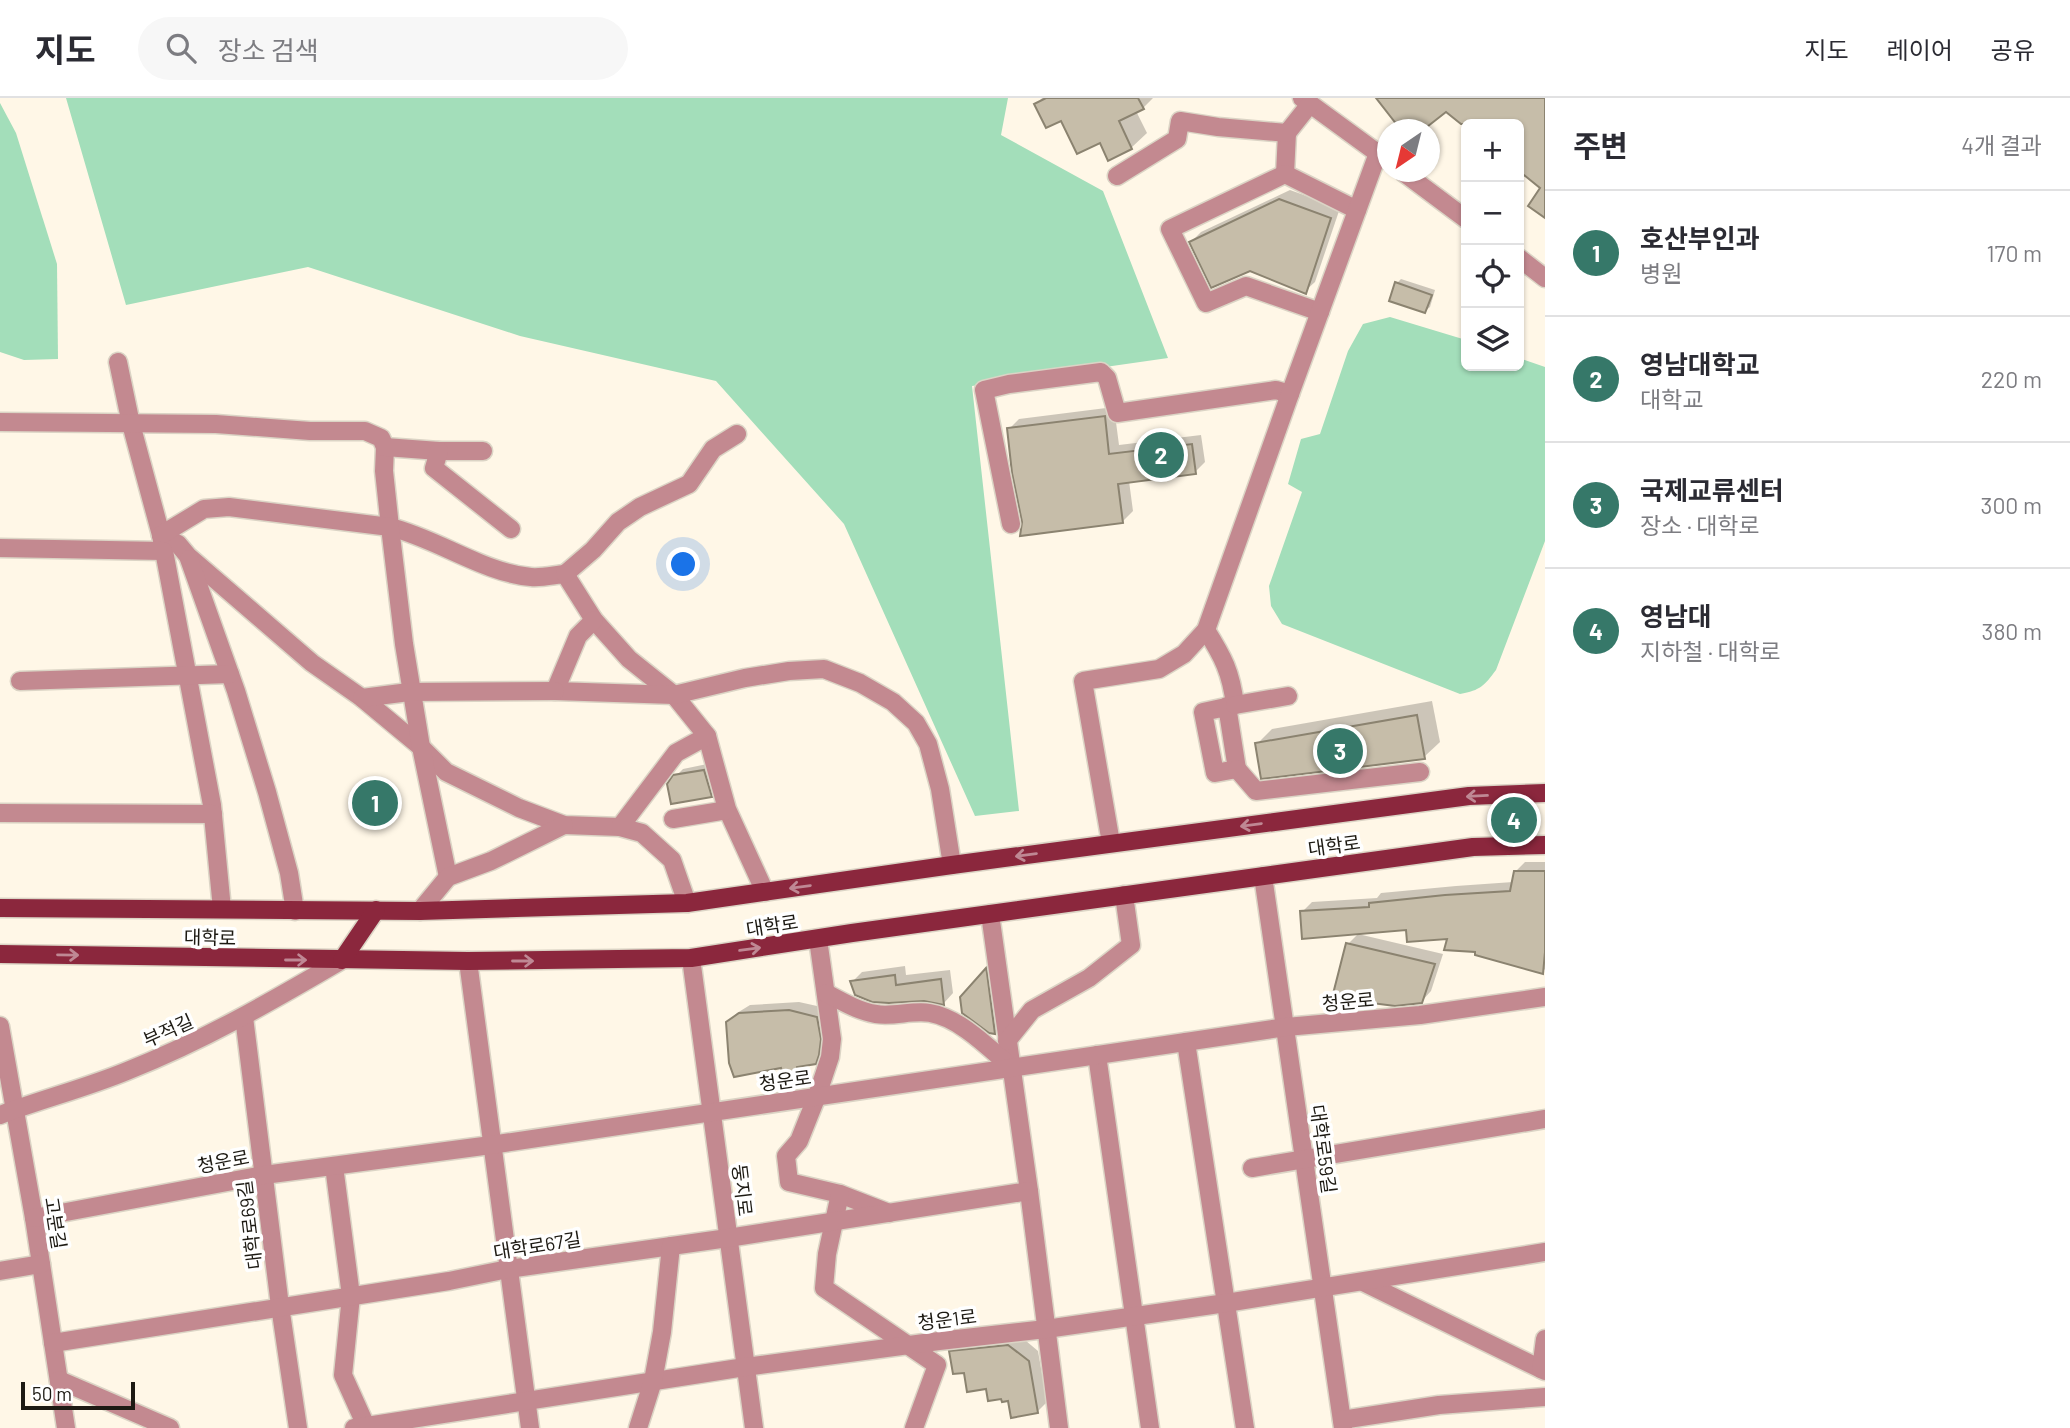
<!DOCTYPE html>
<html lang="ko">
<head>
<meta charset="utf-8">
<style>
	:root { --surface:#fff; --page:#f7f7f7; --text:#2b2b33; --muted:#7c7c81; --line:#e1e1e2; --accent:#367869 }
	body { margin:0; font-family:Barlow,"Noto Sans KR",sans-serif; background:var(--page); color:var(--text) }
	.controls { position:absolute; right:21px; top:21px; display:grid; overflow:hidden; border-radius:10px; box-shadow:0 2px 5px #0004 }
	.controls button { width:63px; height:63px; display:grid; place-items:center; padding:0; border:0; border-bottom:2px solid var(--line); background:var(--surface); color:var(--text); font:35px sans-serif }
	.compass { position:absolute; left:1377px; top:21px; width:63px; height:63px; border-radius:50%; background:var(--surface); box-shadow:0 2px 5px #0004; rotate:215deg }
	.scale { position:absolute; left:21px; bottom:18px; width:114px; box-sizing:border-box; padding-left:7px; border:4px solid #1d1a13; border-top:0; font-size:19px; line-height:24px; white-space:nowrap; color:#1d1a13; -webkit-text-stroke:5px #fff; paint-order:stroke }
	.you { position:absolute; left:684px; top:467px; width:24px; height:24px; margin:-18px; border:5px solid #fff; border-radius:50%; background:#1a73e8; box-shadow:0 0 0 10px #1a73e833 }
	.badge { display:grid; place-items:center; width:46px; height:46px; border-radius:50%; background:var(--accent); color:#fff; font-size:23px; font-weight:700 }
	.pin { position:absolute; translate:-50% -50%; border:4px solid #fff; box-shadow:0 2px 7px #0006 }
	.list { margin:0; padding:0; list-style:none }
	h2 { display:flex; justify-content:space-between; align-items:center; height:91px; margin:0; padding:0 28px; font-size:30px }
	h2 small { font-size:23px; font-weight:400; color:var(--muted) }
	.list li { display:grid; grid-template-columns:46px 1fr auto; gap:21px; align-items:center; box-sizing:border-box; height:126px; padding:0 28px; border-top:2px solid var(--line) }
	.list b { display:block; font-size:26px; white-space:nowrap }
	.list p { margin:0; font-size:23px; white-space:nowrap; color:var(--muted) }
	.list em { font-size:23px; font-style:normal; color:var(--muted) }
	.icon { flex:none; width:38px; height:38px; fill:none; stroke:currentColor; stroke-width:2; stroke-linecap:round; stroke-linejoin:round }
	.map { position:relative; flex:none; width:1545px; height:1330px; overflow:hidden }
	header { display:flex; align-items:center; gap:42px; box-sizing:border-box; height:98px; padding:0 35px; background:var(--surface); border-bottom:2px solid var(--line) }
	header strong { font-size:33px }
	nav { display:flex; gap:38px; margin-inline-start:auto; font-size:24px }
	.search { width:490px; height:63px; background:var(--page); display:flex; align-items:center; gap:18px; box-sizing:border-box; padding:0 24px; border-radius:38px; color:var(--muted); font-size:26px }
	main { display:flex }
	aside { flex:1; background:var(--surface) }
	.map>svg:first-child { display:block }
</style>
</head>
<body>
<header>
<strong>지도</strong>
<div class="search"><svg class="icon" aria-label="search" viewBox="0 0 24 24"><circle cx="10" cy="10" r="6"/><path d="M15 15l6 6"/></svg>장소 검색</div>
<nav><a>지도</a><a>레이어</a><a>공유</a></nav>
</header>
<main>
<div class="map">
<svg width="1545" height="1330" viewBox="0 0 1545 1330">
	<rect width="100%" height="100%" fill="#fff7e7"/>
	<g fill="#a3deba">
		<polygon points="66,0 1008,0 1001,37 1103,93 1168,260 972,288 1019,713 975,718 844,426 716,283 520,238 308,169 126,207"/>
		<polygon points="0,5 16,35 57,166 58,261 24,262 0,254"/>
		<path d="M1390,219L1466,242V268H1519V260L1545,269V443L1496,572C1484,588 1481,592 1460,596L1282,526L1271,508L1269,488L1302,394L1288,386L1301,341L1320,336L1348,253L1363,226Z"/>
	</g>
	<g fill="#0003">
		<polygon points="1042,0 1153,0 1143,10 1136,13 1147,35 1131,50 1062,21 1037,6"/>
		<polygon points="1378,0 1545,0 1545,118 1542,89 1519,70 1519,26 1466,26 1466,28 1446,12"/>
		<polygon points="1290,92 1340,110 1315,184 1305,193 1191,144 1201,134"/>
		<polygon points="1401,181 1435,192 1430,209 1425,213 1397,185"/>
		<polygon points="1114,309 1119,347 1201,337 1205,364 1195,374 1129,383 1133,413 1123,423 1024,424 1009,331 1019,321"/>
		<polygon points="1432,603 1440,644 1424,659 1257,646 1272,631"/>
		<polygon points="712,665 718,691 711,698 675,679 683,671"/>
		<polygon points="1525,764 1545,764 1545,871 1542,874 1477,853 1449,839 1407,830 1302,814 1312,804 1377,800 1381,795 1456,788 1513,784 1515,774"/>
		<polygon points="1358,836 1443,856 1431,893 1421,904 1348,846"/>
		<polygon points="996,863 1005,924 995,934 990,933 962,899"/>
		<polygon points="905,868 906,877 950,872 953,895 944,905 852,884 862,874"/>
		<polygon points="799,904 826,910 824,955 815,965 807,966 809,978 800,987 786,986 782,968 727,925 737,915 750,907"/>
		<polygon points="1019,1237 1038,1253 1047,1304 1037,1314 988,1289 965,1273 951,1254 961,1244"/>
	</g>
	<g fill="#c6bda9" stroke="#8b8370" stroke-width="2">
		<polygon points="1046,0 1138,0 1144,11 1119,23 1132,51 1108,63 1100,45 1077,56 1061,23 1046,30 1034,6"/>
		<polygon points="1376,0 1545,0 1545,120 1528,108 1540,90 1519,73 1519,26 1461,26 1446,14 1423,32 1401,32"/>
		<polygon points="1279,101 1331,120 1306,196 1250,173 1211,190 1189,144"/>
		<polygon points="1395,184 1432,197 1425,215 1389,203"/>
		<polygon points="1105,318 1109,356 1192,346 1196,376 1118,386 1123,425 1020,438 1022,424 1012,375 1007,330"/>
		<polygon points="1417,617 1425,661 1261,681 1255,645"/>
		<polygon points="704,672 712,699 671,706 667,686 673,677"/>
		<polygon points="1514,773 1545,773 1545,854 1543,876 1475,857 1475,854 1444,852 1447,841 1407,844 1406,832 1302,841 1300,813 1369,809 1369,805 1445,797 1510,793"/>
		<polygon points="1346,845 1435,866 1422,905 1395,908 1332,900"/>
		<polygon points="986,870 987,875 995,936 989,935 962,915 960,899"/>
		<polygon points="895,877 896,887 941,881 944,907 924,903 889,905 872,904 855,897 850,883"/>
		<polygon points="789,912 817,919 821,941 819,957 816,966 797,969 800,989 785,988 781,970 734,979 729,965 726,924 739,915"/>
		<polygon points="1008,1247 1029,1263 1038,1315 1011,1320 1008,1303 1002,1304 1001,1301 988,1303 986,1291 967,1294 964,1275 953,1276 949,1253"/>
	</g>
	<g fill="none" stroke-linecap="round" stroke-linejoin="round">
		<g stroke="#dbd4c5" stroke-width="21">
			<g id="minor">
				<polyline points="1302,0 1387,62"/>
				<polyline points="1403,74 1466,121"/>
				<polyline points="1285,76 1287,35"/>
				<polyline points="1117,78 1177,41 1180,23 1218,29 1287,35 1310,6"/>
				<polyline points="1519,160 1545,180"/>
				<polyline points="1320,214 1246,188 1206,205 1170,131 1285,76 1357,112"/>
				<polyline points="118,264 131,326 161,437 212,707 222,811"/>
				<path d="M0,324L216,326L310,333H365L381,340L385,349L384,373L390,429C438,441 484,475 531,479C542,480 554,477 565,476L594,522L629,561L674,597L707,638L727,711L765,794"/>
				<polyline points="385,349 439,353 483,353"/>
				<polyline points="439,353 434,370 511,431"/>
				<polyline points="1011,426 984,292 1009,286 1101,274 1107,280 1117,315 1276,292 1290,296"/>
				<polyline points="161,437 178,446 188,458 312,565 362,600 421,649 446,674 519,710 564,727 620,729 642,735 672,762 687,805"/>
				<polyline points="161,437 204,411 229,409 390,429 404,546 421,649 448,779"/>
				<polyline points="0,450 163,453"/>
				<polyline points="189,461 236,593 267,694 289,775 295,813"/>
				<polyline points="565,476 593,452 618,424 640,409 689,386 713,351 737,336"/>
				<polyline points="594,522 578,538 555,593 674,597 745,580 789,573 824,571 860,585 893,604 916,625 928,646 940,691 952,767"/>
				<path d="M1206,532C1223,559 1231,574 1235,607L1203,614L1215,675L1237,671L1227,608"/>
				<polyline points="20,583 230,576"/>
				<polyline points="362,600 409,594 555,593"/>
				<polyline points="1235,607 1288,598"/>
				<polyline points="1237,671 1256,693 1420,674"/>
				<polyline points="0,715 213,716"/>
				<polyline points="673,721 727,712"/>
				<polyline points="620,729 676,655 707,638"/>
				<polyline points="1111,745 1083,583 1159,571 1184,556 1206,532 1290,296 1378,55"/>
				<polyline points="1263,778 1343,1330"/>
				<polyline points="420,813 448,779 491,763 564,727"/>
				<polyline points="990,816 1029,1093 1059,1330"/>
				<polyline points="818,841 832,941 830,959 817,998 799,1043 786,1058 789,1084 840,1096 889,1115"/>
				<polyline points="691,860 754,1330"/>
				<polyline points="468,863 530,1330"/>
				<path d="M826,895C841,903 858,913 876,916C893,919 913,912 930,915C960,920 989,950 1011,969"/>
				<polyline points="244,919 280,1208 298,1330"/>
				<polyline points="0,928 34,1120 66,1330"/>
				<polyline points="1007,943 1032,912 1089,880 1131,847 1124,797"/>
				<polyline points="1186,944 1245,1330"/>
				<polyline points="1097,957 1150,1330"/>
				<path d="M0,1017C42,1001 86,990 127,973C203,943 272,903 342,862"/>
				<polyline points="334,1068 351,1198 343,1277 366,1328"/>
				<polyline points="1252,1070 1545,1021"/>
				<polyline points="840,1096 827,1156 824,1190 937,1267 914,1330"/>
				<polyline points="34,1120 264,1077 491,1047 1286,929 1420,917 1545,899"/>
				<polyline points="0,1173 41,1166"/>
				<polyline points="1363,1184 1545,1273"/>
				<polyline points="53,1245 449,1183 508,1171 728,1140 1029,1093"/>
				<polyline points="1541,1271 1545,1241"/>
				<polyline points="59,1282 170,1330"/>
				<polyline points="1342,1322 1439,1307 1545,1299"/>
				<polyline points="354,1330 745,1269 939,1243 1046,1231 1226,1205 1545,1154"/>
				<polyline points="638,1330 653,1283 662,1234 671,1148"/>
			</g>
		</g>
		<g stroke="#dbd4c5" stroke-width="21">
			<g id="major">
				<polyline points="0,810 420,813 687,805 952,767 1469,698 1545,695"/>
				<polyline points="0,856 468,863 691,860 852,835 1473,749 1545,747"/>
				<polyline points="342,862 376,812"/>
			</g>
		</g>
		<use href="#minor" stroke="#c38990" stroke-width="18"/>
		<use href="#major" stroke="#8b273d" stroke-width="18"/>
	</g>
	<defs><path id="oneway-shaft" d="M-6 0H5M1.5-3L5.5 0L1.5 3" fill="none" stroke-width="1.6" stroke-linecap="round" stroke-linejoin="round" transform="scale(1.75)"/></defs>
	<g stroke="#bf8894">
		<use href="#oneway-shaft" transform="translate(1477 698) rotate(177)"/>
		<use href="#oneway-shaft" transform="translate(1251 727) rotate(172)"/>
		<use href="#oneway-shaft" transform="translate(1026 757) rotate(172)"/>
		<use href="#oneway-shaft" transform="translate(800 789) rotate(172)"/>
		<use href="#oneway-shaft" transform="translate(750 851) rotate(-8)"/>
		<use href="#oneway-shaft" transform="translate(68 857) rotate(1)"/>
		<use href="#oneway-shaft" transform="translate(296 862)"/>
		<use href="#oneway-shaft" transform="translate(523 863)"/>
	</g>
	<g text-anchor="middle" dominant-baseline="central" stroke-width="7" stroke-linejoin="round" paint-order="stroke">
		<g font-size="19" fill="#1d1a13" stroke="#fff">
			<text transform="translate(1334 747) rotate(-8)">대학로</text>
			<text transform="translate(772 827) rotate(-9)">대학로</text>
			<text transform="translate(210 839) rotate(1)">대학로</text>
			<text transform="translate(1348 903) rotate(-5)">청운로</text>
			<text transform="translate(168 932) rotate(-24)">부적길</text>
			<text transform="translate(785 982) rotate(-8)">청운로</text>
			<text transform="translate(1324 1051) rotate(82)">대학로59길</text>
			<text transform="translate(223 1063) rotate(-11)">청운로</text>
			<text transform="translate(743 1092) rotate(83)">둥지로</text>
			<text transform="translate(56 1125) rotate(81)">고분길</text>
			<text transform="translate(249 1127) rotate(-97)">대학로69길</text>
			<text transform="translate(537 1147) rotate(-9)">대학로67길</text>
			<text transform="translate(947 1221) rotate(-7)">청운1로</text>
		</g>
	</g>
</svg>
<div class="controls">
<button>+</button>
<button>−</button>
<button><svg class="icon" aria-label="locate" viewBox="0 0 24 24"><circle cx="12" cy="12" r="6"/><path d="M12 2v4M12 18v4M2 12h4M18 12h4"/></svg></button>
<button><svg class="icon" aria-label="layers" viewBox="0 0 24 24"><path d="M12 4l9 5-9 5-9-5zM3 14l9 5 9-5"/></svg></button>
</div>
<svg class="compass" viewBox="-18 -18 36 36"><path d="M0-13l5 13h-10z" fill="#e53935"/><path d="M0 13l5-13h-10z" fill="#7c7c81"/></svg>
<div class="scale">50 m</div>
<div class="you"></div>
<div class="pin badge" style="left:375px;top:705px">1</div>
<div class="pin badge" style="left:1161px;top:357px">2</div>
<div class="pin badge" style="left:1340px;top:653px">3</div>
<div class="pin badge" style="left:1514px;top:722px">4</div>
</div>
<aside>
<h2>주변<small>4개 결과</small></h2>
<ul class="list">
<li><span class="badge">1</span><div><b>호산부인과</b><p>병원</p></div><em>170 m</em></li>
<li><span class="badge">2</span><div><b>영남대학교</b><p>대학교</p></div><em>220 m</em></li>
<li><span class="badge">3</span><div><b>국제교류센터</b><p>장소 · 대학로</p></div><em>300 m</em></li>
<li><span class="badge">4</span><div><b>영남대</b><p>지하철 · 대학로</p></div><em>380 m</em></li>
</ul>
</aside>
</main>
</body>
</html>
